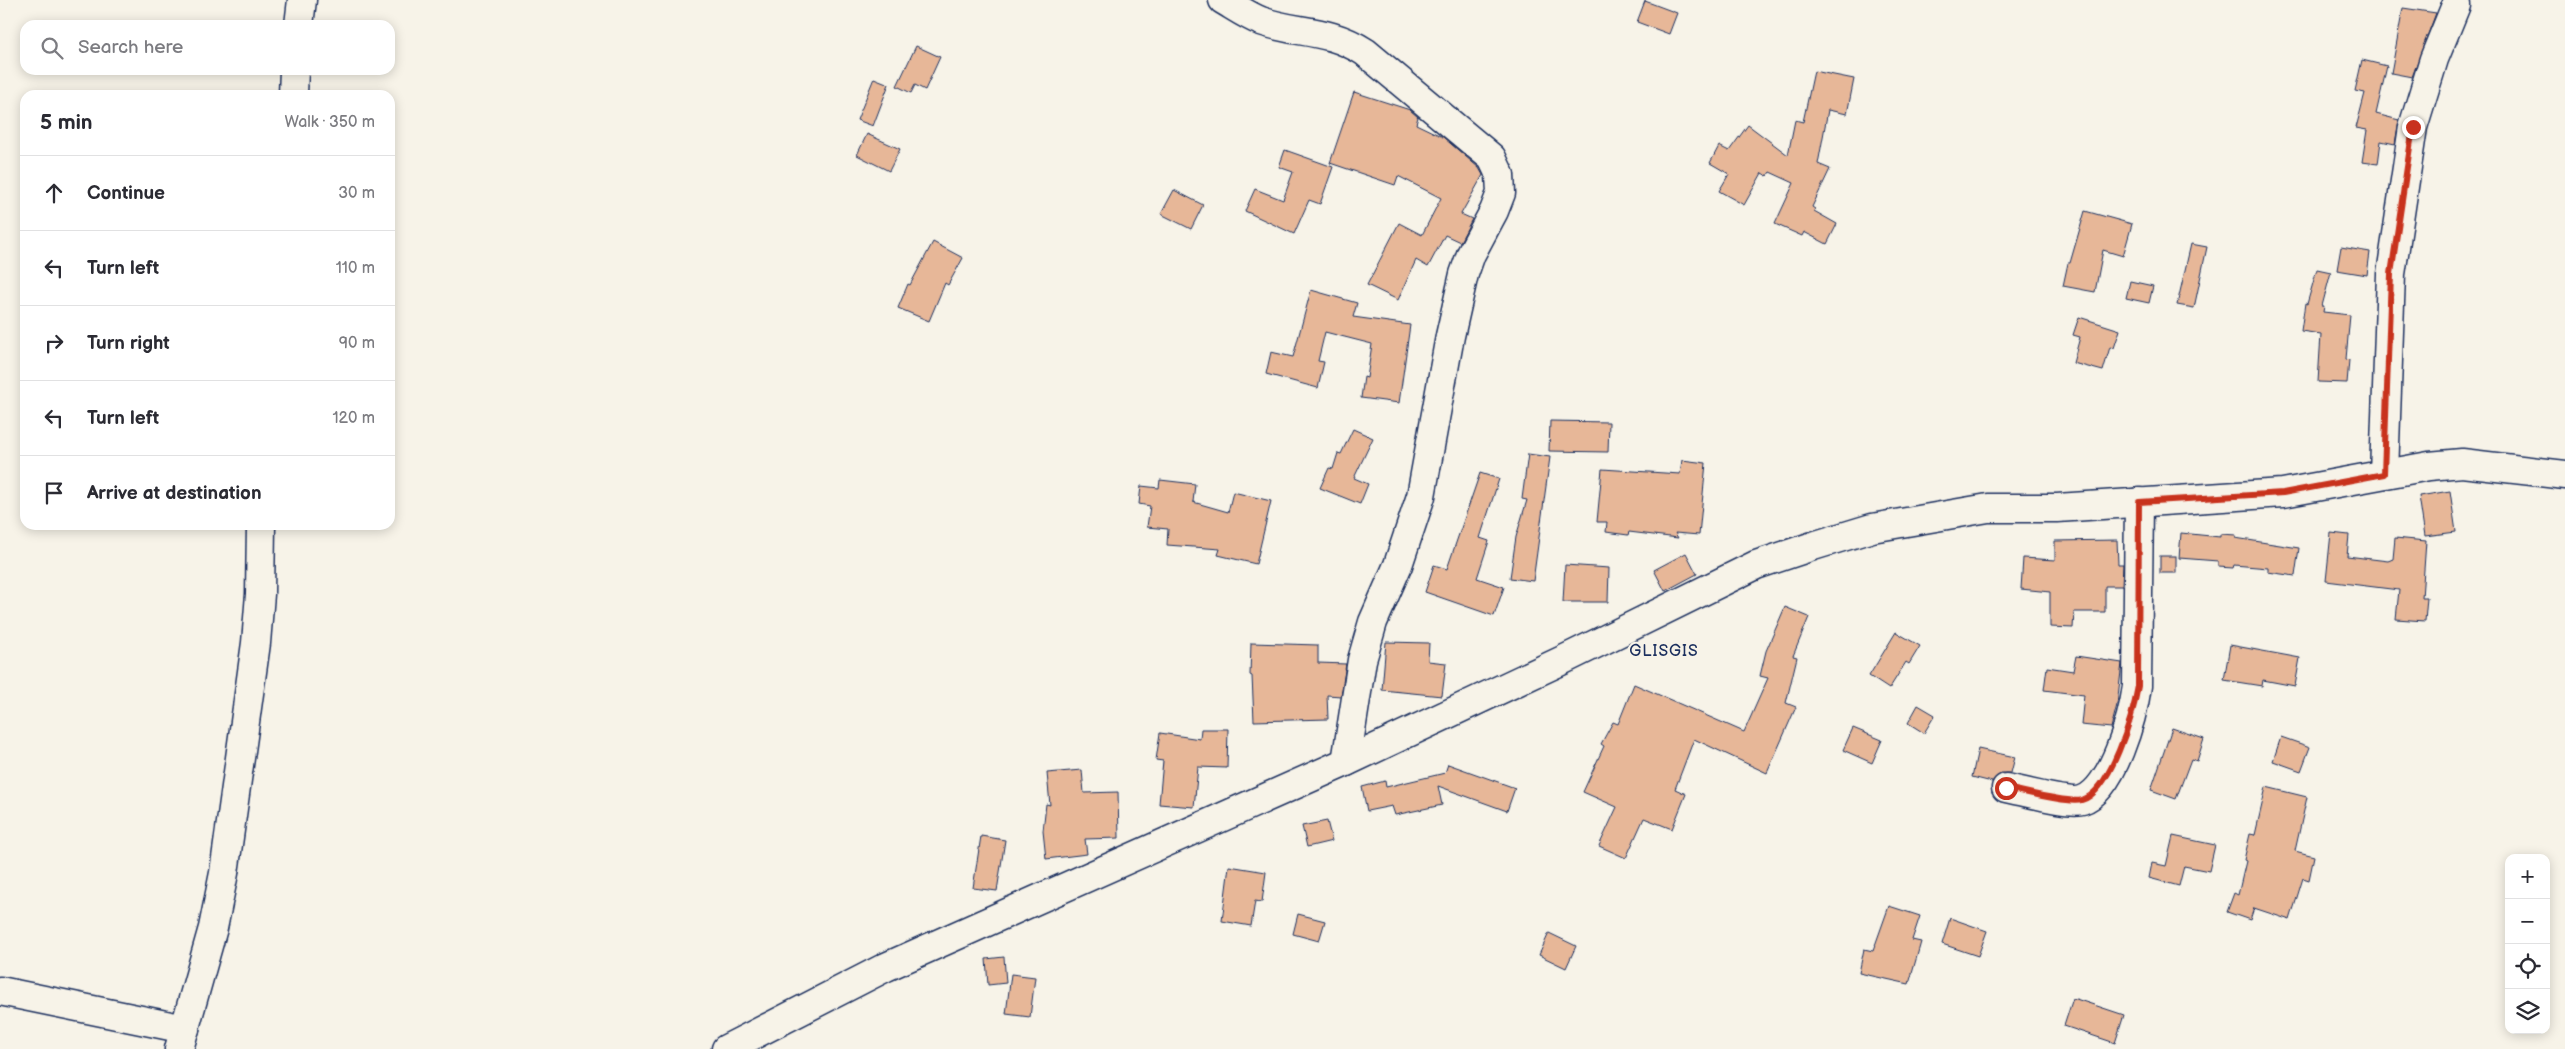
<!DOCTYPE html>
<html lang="en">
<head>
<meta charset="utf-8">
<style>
	:root { --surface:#fff; --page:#f2f2f3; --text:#2b2b33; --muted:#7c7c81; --line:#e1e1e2 }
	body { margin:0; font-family:"Balsamiq Sans",sans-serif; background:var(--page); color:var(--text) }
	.controls { position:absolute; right:15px; bottom:15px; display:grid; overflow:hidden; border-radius:10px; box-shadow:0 2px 12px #0003 }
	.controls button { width:45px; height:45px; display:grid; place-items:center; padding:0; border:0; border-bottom:1px solid var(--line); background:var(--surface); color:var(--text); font:25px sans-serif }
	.stop { position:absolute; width:15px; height:15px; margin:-11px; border:4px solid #c8321e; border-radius:50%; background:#fff }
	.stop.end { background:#c8321e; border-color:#fff; box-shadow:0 1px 5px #0008 }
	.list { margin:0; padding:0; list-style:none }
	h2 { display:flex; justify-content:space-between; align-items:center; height:65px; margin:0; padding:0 20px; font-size:21px }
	h2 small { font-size:16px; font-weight:400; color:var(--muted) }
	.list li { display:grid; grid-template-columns:32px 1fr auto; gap:15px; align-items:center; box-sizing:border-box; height:75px; padding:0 20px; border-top:1px solid var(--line) }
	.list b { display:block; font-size:19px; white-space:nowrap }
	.list em { font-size:16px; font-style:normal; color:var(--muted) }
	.icon { flex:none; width:28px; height:28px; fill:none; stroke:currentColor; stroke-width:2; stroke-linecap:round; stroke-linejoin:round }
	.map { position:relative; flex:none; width:2565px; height:1049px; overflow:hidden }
	.search { position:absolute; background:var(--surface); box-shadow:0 2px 12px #0003; left:20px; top:20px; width:375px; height:55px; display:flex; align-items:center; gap:12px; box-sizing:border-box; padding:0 18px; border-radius:15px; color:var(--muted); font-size:19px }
	.panel { position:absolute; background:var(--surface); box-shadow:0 2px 12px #0003; left:20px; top:90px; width:375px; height:440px; border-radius:15px }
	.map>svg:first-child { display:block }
</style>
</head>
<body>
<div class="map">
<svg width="2565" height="1049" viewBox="0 0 2565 1049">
	<rect width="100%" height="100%" fill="#f7f3e8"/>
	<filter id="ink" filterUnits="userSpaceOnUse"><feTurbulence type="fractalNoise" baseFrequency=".02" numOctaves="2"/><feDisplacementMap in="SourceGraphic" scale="10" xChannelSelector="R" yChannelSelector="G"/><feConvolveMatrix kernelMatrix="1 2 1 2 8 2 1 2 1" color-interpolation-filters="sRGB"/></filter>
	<g filter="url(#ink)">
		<g fill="#e7b798" stroke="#1b2f5e">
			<polygon points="1645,1 1677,13 1669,34 1637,22"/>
			<polygon points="2403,8 2436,13 2412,77 2391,73"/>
			<polygon points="916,46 940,57 925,90 915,85 911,93 897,86"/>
			<polygon points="2362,60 2387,66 2376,114 2399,120 2395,144 2381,141 2378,164 2362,162 2367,130 2356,128 2365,93 2355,91"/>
			<polygon points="1814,71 1854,79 1847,114 1828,110 1818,164 1830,169 1812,207 1815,209 1814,211 1837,224 1827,244 1804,232 1802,236 1775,224 1794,183 1770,172 1767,176 1762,173 1744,205 1719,191 1729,174 1710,163 1719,146 1729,151 1748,125 1788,155 1795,120 1803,122"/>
			<polygon points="874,78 889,84 873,126 857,120"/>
			<polygon points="1354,92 1410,110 1418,117 1416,124 1443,137 1479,168 1483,175 1461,214 1472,219 1460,242 1445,235 1428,267 1416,260 1398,300 1367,285 1399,223 1422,235 1441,198 1398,176 1395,185 1330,163"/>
			<polygon points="867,134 900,149 889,171 857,155"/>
			<polygon points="1285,150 1333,167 1320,204 1309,200 1294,234 1245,211 1255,189 1283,200 1293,172 1279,167"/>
			<polygon points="1174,190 1203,205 1191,229 1161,214"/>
			<polygon points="2085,211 2132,224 2123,256 2103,250 2095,292 2063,286 2068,263 2070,263"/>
			<polygon points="933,242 963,258 948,285 945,283 929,321 898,308 908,284 910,285"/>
			<polygon points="2191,244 2207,247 2194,308 2177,305"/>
			<polygon points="2341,247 2370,252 2367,275 2337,270"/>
			<polygon points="2317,269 2331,272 2322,306 2324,306 2323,312 2350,315 2346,359 2349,360 2347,383 2318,382 2321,334 2301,331 2305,303 2307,304"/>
			<polygon points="2130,281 2153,286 2149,303 2126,298"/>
			<polygon points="1311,290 1357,303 1353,317 1410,325 1399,403 1361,398 1364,377 1367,378 1372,344 1325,332 1318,361 1324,362 1318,388 1266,374 1271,352 1293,357"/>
			<polygon points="2079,317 2120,330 2114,348 2110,347 2103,371 2073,363 2080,337 2073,335"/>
			<polygon points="1550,421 1609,422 1608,452 1549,451"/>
			<polygon points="1353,429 1373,438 1354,478 1368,484 1360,504 1320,488 1329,468 1333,469 1338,453 1341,454"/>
			<polygon points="1528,454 1550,457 1533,581 1510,578 1516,537 1527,500 1522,499"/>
			<polygon points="1682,460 1706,463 1699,535 1675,533 1678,538 1629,532 1628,535 1606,532 1607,522 1597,522 1602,469 1680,474"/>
			<polygon points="1480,473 1499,479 1480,538 1489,541 1477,578 1504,587 1494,616 1425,592 1434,565 1447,569"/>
			<polygon points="1160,480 1195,484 1193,502 1228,512 1233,492 1271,501 1256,564 1218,555 1220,549 1167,545 1168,529 1147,527 1150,506 1139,504 1141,486 1159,488"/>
			<polygon points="2450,491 2456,532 2425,536 2419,496"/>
			<polygon points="2181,533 2220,537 2220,534 2236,535 2235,538 2299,548 2295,576 2268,572 2268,568 2234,565 2233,568 2218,567 2218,561 2179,558"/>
			<polygon points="2331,533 2349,535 2347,556 2388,561 2393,559 2395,538 2426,541 2422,598 2427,598 2425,621 2396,619 2399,590 2326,581"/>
			<polygon points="2117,540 2118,564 2123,564 2122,586 2105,586 2105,612 2074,612 2073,628 2050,627 2050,592 2021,589 2023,558 2055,560 2055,541"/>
			<polygon points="1686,553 1697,574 1665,591 1654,570"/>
			<rect x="2160" y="556" width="16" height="17"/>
			<polygon points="1565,565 1609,568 1608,602 1563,602"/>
			<polygon points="1785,607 1809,617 1793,656 1797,657 1786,703 1796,707 1767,773 1694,739 1675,789 1686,794 1672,829 1644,818 1626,858 1599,846 1617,807 1583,792 1604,746 1601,744 1613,722 1618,724 1634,684 1744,732 1768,678 1760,676 1766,651"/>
			<polygon points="1896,632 1920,646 1909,664 1906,662 1889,689 1869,676"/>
			<polygon points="1386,642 1429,643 1428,661 1446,663 1442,696 1382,690"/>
			<polygon points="1251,643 1318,645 1318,663 1346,664 1341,696 1327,695 1328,719 1254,721 1252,676 1250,675"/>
			<polygon points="2230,645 2300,658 2295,686 2263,680 2262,686 2224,680"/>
			<polygon points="2076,656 2122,663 2117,705 2111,728 2081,725 2084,695 2044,690 2047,667 2073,671"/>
			<polygon points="1918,705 1935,715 1924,733 1908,723"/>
			<polygon points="1853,728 1882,740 1872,763 1843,750"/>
			<polygon points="2172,728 2204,739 2197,761 2191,759 2176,799 2151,790"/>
			<polygon points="1201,729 1228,729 1227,768 1198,767 1194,807 1159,804 1163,761 1156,760 1160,733 1200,739"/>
			<polygon points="2281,737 2310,747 2301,771 2273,761"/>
			<polygon points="1978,749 2015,757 2011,773 2001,773 1992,782 1972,777"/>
			<polygon points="1448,764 1515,788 1507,811 1438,786 1442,805 1395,815 1392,806 1367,811 1362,787 1385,781 1386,787 1445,773"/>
			<polygon points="1082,770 1084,793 1118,792 1119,838 1085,839 1087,854 1046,859 1043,831 1046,804 1050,805 1047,773"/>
			<polygon points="2266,787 2307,797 2295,851 2314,856 2309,880 2303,878 2290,920 2254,908 2250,920 2227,912 2234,893 2238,895 2246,861 2244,860 2250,834 2255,835"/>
			<polygon points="1327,821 1332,841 1307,847 1302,826"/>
			<polygon points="981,836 1005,840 997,891 973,888"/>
			<polygon points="2173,836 2215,845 2209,871 2184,866 2179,886 2149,878 2152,863 2166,866"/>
			<polygon points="1229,866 1266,872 1262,902 1255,901 1251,926 1222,921"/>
			<polygon points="1889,906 1920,916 1912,940 1921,942 1909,984 1859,973 1864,949 1873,951"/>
			<polygon points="1298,914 1325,921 1319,941 1293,934"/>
			<polygon points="1950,918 1987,931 1978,956 1942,944"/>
			<polygon points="1549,933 1576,946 1566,968 1539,955"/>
			<polygon points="1004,957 1006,983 988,985 986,959"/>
			<polygon points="1011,974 1035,977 1030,1017 1006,1014"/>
			<polygon points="2073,998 2124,1015 2115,1043 2064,1026"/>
		</g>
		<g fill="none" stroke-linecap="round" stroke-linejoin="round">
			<g stroke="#1b2f5e" stroke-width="31">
				<g id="minor">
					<path d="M1223,0C1235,7 1248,16 1261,21C1298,34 1327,28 1365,52L1492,158L1500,175L1501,193L1494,211L1471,254L1464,274L1450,336L1421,496L1398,565L1373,622L1362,660L1346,762"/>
					<polyline points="299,25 302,0"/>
					<polyline points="293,95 294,70"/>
					<polyline points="2384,474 2391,274 2413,127 2434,59 2456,5"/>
					<path d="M2006,788C2022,791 2069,804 2082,800C2113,790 2133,716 2137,686L2139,502"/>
					<polyline points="0,991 185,1029"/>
					<polyline points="179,1049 213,928 224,873 256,643 260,594 261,525"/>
					<polyline points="726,1049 886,967 1346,762 1563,660 1756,565 1813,546 1872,528 1988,508 2057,508 2283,493 2429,466 2462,463 2565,475"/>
				</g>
			</g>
			<use href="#minor" stroke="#f7f3e8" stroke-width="28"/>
		</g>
	</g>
	<g fill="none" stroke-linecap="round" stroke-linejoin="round" filter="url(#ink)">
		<path stroke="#c8321e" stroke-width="6" d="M2006,788C2022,791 2069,804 2082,800C2111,791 2133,715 2138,686L2139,502L2283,493L2384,474L2391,274L2413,127"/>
	</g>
	<g text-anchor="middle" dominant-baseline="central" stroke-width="4" stroke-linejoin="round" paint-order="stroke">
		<g font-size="16" letter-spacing="1" fill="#1b2f5e" stroke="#f7f3e8">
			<text x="1664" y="651">GLISGIS</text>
		</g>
	</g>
</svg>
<div class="controls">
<button>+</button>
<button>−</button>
<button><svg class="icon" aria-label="locate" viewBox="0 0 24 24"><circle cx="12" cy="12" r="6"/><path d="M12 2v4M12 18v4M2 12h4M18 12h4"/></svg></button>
<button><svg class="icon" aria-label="layers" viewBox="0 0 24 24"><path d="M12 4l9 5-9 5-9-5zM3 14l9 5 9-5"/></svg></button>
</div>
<div class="stop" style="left:2006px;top:788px"></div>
<div class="stop end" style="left:2413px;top:127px"></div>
<div class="search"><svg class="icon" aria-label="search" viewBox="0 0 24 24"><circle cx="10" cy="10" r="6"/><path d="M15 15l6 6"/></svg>Search here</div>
<section class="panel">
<h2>5 min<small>Walk · 350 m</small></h2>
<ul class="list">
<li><svg class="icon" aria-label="ahead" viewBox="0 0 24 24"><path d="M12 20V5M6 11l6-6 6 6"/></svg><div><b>Continue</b></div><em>30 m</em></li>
<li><svg class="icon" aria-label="left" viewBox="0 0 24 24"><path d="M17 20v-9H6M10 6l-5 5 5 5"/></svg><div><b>Turn left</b></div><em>110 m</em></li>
<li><svg class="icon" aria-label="right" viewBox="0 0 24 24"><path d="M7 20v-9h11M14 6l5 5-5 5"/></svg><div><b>Turn right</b></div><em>90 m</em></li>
<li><svg class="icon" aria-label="left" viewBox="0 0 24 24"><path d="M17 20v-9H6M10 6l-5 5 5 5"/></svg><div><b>Turn left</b></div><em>120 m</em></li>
<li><svg class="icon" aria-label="arrive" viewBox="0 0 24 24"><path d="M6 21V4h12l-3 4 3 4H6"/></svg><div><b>Arrive at destination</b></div></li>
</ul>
</section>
</div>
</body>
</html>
